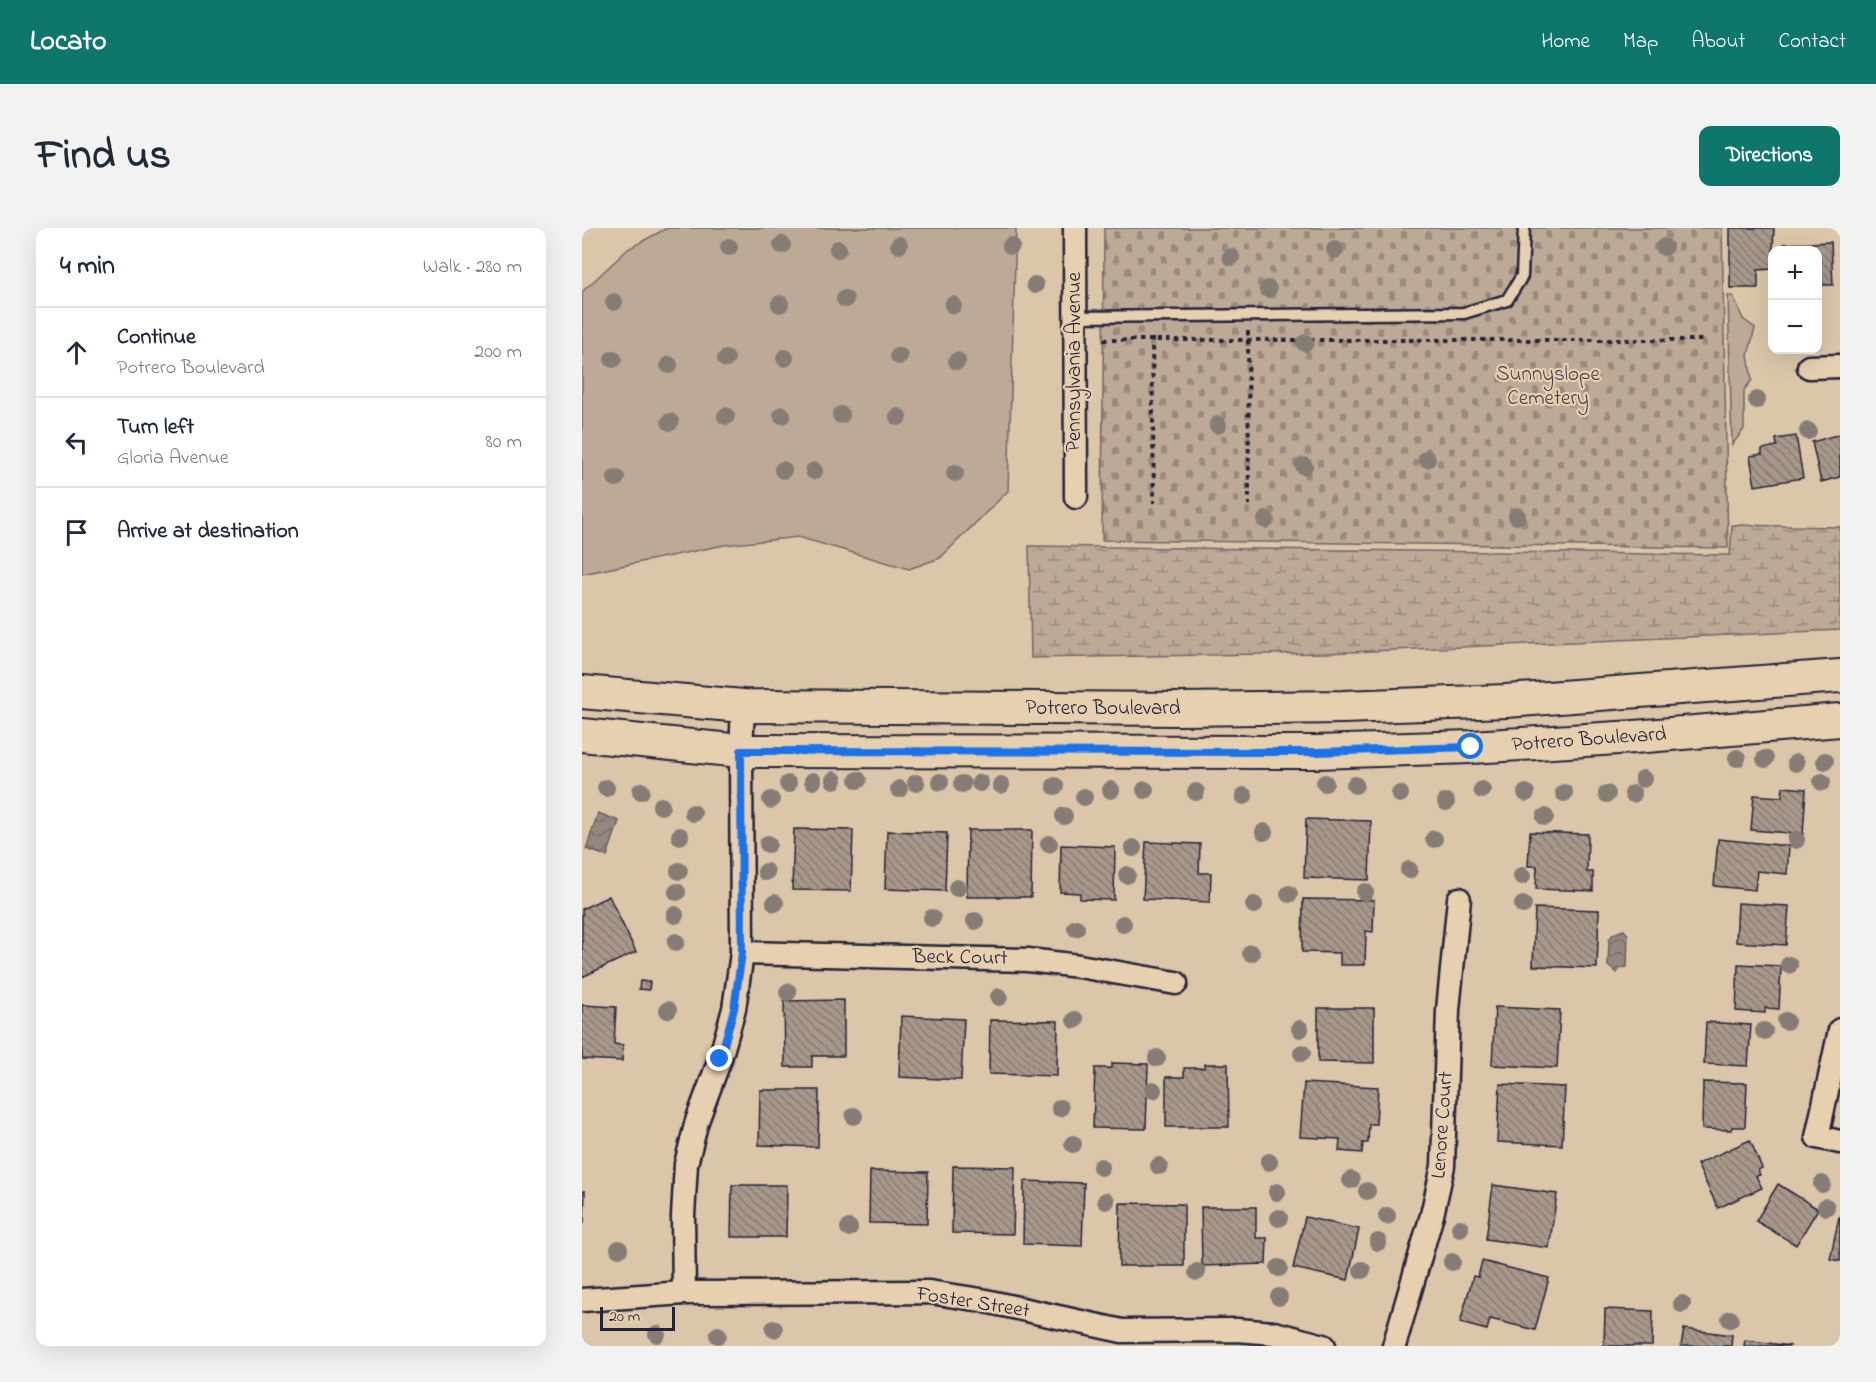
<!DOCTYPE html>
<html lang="en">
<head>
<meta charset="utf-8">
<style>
	:root { --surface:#fff; --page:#f2f2f3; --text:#1f2937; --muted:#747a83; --line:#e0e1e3; --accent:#0f766e }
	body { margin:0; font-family:"Indie Flower",sans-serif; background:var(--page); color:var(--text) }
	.controls { position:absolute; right:18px; top:18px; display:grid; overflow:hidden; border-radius:12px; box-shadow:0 6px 24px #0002 }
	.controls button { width:54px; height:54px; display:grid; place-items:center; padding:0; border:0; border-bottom:2px solid var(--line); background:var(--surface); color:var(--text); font:30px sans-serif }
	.scale { position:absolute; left:18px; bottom:15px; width:75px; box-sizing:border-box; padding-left:6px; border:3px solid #22223b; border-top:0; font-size:16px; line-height:21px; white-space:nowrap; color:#22223b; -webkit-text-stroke:4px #e7d0b0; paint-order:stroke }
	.stop { position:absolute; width:18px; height:18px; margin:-14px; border:4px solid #1a73e8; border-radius:50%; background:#fff }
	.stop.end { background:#1a73e8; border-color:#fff; box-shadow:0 2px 6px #0008 }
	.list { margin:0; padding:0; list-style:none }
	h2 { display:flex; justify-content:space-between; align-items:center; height:78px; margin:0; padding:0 24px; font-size:26px }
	h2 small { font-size:20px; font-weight:400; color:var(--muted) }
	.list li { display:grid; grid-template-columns:39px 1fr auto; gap:18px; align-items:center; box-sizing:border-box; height:90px; padding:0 24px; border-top:2px solid var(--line) }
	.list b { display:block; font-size:22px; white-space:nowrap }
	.list p { margin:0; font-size:20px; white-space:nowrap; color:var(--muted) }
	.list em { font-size:20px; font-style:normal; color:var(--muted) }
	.icon { flex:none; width:33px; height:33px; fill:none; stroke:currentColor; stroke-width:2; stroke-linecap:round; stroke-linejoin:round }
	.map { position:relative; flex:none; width:1258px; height:1118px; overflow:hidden; border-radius:12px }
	header { display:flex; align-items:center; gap:36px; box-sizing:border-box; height:84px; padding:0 30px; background:var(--accent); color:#fff }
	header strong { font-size:28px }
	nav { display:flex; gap:33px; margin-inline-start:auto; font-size:21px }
	.intro { display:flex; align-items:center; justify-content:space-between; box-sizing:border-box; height:144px; padding:0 36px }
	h1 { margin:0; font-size:42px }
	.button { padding:15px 27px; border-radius:12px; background:var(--accent); color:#fff; font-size:21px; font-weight:700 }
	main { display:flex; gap:36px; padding:0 36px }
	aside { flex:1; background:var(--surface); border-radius:12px; box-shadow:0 6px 24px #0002 }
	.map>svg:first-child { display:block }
</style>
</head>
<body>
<header>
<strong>Locato</strong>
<nav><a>Home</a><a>Map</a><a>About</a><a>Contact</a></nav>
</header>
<div class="intro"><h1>Find us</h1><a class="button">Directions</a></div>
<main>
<aside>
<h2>4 min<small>Walk · 280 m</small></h2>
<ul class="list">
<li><svg class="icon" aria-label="ahead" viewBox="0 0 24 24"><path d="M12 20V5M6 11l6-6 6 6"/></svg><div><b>Continue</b><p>Potrero Boulevard</p></div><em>200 m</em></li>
<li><svg class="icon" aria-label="left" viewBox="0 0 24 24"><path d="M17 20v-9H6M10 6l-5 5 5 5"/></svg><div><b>Turn left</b><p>Gloria Avenue</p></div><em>80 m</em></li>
<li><svg class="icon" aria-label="arrive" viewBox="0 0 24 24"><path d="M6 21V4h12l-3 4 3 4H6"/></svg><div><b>Arrive at destination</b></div></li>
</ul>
</aside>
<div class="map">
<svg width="1258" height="1118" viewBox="0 0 1258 1118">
	<defs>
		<pattern id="wetland-marsh" width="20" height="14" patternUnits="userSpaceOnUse" patternTransform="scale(1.5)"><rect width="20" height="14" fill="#bcaa97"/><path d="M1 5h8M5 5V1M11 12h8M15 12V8" fill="none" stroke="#988a7c"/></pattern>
		<pattern id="cemetery-stones" width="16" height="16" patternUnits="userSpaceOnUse" patternTransform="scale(1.5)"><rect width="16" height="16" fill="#bcaa97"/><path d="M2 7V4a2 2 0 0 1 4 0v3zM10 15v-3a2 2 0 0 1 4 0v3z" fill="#988a7c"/></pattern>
		<pattern id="water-waves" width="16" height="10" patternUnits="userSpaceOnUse" patternTransform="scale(1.5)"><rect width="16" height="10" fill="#94877f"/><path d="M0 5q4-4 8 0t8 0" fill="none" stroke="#786e69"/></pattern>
		<pattern id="building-back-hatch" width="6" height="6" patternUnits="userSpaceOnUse" patternTransform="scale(1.5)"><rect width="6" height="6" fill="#a7988a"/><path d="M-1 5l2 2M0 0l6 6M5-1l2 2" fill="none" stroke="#887c72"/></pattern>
	</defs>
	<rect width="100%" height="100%" fill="#dbc6a9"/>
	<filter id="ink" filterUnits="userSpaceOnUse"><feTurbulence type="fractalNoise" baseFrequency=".0167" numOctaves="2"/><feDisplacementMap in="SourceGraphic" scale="12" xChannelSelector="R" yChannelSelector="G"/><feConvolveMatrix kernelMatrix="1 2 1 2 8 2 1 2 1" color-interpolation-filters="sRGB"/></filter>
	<g filter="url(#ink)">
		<g fill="#bcaa97" stroke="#6f6669" stroke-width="1.5">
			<polygon points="85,0 434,0 426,263 358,330 327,341 216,309 142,317 0,346 0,64 46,21"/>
			<polygon points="1146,68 1151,68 1161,91 1173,100 1166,127 1170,152 1162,162 1162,201 1150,217"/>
		</g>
		<polygon fill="url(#wetland-marsh)" stroke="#6f6669" stroke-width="1.5" points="1150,297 1258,299 1258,402 745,425 449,430 447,318 1148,327"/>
		<polygon fill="url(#cemetery-stones)" stroke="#6f6669" stroke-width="1.5" points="522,0 1140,0 1146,320 520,312"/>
		<g fill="url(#water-waves)" stroke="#665f64" stroke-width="1.5">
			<polygon points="16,585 37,593 25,628 4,621"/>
			<polygon points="1042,702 1046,707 1045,739 1038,740 1035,745 1026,738 1027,712 1031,706"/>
		</g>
		<g fill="url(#building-back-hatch)" stroke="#22223b" stroke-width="1.5">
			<polygon points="1148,0 1192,0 1190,41 1176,42 1176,60 1148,60"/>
			<polygon points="1249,14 1251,57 1236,57 1236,22 1202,22 1202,16"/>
			<polygon points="1258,206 1258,249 1239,254 1230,214"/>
			<polygon points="1214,208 1221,250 1173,258 1168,228 1180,226 1180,221 1195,218 1194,211"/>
			<polygon points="1201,559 1224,561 1221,606 1169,602 1172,567 1200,569"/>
			<polygon points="724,591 789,593 787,652 722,650"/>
			<polygon points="212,601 271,602 269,663 210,662"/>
			<polygon points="386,602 450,602 449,669 385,669"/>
			<polygon points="305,603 365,605 363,663 303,661"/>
			<polygon points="948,604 1006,606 1005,644 1011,644 1011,663 954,661 955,638 946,638"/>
			<polygon points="1136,611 1207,618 1205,646 1175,643 1173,662 1132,658"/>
			<polygon points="564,614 618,616 617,645 629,645 628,674 561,671"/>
			<polygon points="479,617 533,619 532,672 498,671 498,665 478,664"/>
			<polygon points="27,668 54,724 0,749 0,681"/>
			<polygon points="721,671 792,672 791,704 784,703 783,737 758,737 758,725 720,724"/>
			<polygon points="1156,675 1207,678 1204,717 1154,714"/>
			<polygon points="953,680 1017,682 1015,740 951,738"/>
			<polygon points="1156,736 1199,738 1197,781 1183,780 1183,785 1154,783"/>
			<polygon points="58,753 68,754 67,762 57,761"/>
			<polygon points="262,772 262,828 230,828 230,839 203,839 202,773"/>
			<polygon points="0,777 34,779 32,816 41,817 40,833 0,831"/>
			<polygon points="913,779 978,782 975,840 910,837"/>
			<polygon points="736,780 792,780 792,835 736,834"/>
			<polygon points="319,788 382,791 379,852 317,849"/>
			<polygon points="408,792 476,793 475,848 407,846"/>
			<polygon points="1124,794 1169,797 1166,838 1122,836"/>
			<polygon points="530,835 566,836 564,901 511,900 513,840 530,840"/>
			<polygon points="622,836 646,836 647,899 584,899 584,849 602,849 602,840 622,840"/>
			<polygon points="1121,854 1165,855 1163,899 1150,899 1149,902 1120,901"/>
			<polygon points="722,855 796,859 794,896 787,896 786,915 781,915 780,925 757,923 758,911 718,909"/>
			<polygon points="918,856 983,859 980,917 915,914"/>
			<polygon points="178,862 237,862 236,919 177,917"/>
			<polygon points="1168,912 1180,940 1176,942 1178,947 1174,948 1180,960 1136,980 1115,936"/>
			<polygon points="371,938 433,939 431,1006 370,1005"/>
			<polygon points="288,943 346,944 345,996 287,995"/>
			<polygon points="442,953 502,955 500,1018 441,1016"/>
			<polygon points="1196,956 1236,981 1214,1017 1174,993"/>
			<polygon points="150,957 205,957 204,1009 149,1009"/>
			<polygon points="911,957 975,966 967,1020 904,1011"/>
			<polygon points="0,963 3,963 2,995 0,995"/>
			<polygon points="538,975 602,976 602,1038 537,1038"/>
			<polygon points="619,979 674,979 674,1010 685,1010 684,1036 620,1038"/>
			<polygon points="723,989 777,1001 766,1052 711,1040"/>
			<polygon points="1257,989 1258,989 1258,1033 1248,1031"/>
			<polygon points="900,1033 967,1050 953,1102 908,1091 905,1102 878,1095 891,1048 896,1049"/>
			<polygon points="1023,1081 1071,1083 1070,1118 1022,1118"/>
			<polygon points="1102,1101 1150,1107 1149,1118 1099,1118"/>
			<polygon points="1163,1112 1209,1118 1162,1118"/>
		</g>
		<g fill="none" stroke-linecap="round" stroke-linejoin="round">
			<g stroke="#22223b" stroke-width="15">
				<polyline id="lane" points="493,89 882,85 925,72 940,48 942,0"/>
			</g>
			<g stroke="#22223b" stroke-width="27">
				<g id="street">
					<polyline points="493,0 494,269"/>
					<polyline points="1227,139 1258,138"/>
					<polyline points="160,725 446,732 497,738 594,755"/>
					<polyline points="1258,802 1235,909 1258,914"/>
					<polyline points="102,1065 101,988 104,936 115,893 138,831 152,781 160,725 159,523 161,478"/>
					<polyline points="0,1072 102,1065 347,1064 399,1072 540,1103 655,1102 692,1105 742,1118"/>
					<polyline points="812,1118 850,987 861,938 866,782 877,671"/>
				</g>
			</g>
			<g stroke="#22223b" stroke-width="36">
				<g id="secondary">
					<polyline points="0,464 161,478 598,481 761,479 924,473 1258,448"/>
					<polyline points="0,507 159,523 734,524 889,519 1052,509 1258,492"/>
				</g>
			</g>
			<g stroke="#22223b" stroke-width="4" stroke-dasharray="4.5 4.5" stroke-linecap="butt">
				<polyline points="666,103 667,277"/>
				<polyline points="570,110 572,275"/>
				<polyline points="521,112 1121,112"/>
			</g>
			<use href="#lane" stroke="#e7d0b0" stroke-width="10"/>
			<use href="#street" stroke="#e7d0b0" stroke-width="22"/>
			<use href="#secondary" stroke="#e7d0b0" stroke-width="32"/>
		</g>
		<g fill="#867b76">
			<circle cx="200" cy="17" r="9"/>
			<circle cx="317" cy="17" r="9"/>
			<circle cx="429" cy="18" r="9"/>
			<circle cx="147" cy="19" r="9"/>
			<circle cx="1082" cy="19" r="9"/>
			<circle cx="256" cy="21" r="9"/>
			<circle cx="753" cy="22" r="9"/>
			<circle cx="649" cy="29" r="9"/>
			<circle cx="453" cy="57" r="9"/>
			<circle cx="686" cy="61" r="9"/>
			<circle cx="263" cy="71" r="9"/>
			<circle cx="32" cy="74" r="9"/>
			<circle cx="198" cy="76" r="9"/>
			<circle cx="371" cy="77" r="9"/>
			<circle cx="723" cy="115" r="9"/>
			<circle cx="317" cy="128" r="9"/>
			<circle cx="203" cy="130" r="9"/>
			<circle cx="31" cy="131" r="9"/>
			<circle cx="144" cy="131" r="9"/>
			<circle cx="375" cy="133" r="9"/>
			<circle cx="87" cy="137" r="9"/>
			<circle cx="1175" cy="172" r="9"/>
			<circle cx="200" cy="187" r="9"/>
			<circle cx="259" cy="187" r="9"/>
			<circle cx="144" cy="188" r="9"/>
			<circle cx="316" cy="189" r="9"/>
			<circle cx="88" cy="194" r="9"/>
			<circle cx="636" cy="197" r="9"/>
			<circle cx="1226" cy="203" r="9"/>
			<circle cx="845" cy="231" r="9"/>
			<circle cx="722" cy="238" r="9"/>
			<circle cx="201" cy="242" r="9"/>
			<circle cx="232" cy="243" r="9"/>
			<circle cx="373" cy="245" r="9"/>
			<circle cx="34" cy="250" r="9"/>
			<circle cx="935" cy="288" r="9"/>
			<circle cx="684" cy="292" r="9"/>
			<circle cx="1155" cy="530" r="9"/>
			<circle cx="1183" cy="531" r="9"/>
			<circle cx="1243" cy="533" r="9"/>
			<circle cx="1214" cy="535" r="9"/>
			<circle cx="1061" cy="551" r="9"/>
			<circle cx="252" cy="552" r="9"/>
			<circle cx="276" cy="552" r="9"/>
			<circle cx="231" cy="553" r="9"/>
			<circle cx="358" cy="554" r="9"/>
			<circle cx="1240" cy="554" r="9"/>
			<circle cx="334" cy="555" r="9"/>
			<circle cx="398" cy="555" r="9"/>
			<circle cx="743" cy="555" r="9"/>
			<circle cx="206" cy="556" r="9"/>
			<circle cx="380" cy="556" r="9"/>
			<circle cx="419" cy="557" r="9"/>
			<circle cx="773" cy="557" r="9"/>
			<circle cx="473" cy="558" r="9"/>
			<circle cx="24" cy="560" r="9"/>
			<circle cx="317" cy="561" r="9"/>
			<circle cx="529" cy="562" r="9"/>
			<circle cx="563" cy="562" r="9"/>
			<circle cx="900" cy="562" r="9"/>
			<circle cx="59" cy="563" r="9"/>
			<circle cx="614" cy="564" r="9"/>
			<circle cx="944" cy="565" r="9"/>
			<circle cx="982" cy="565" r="9"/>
			<circle cx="818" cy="566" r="9"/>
			<circle cx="1025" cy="566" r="9"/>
			<circle cx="1051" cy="566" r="9"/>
			<circle cx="662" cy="568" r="9"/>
			<circle cx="502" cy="569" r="9"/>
			<circle cx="189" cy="572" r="9"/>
			<circle cx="864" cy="574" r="9"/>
			<circle cx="79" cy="578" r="9"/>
			<circle cx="111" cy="585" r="9"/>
			<circle cx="482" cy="588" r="9"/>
			<circle cx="963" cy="589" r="9"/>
			<circle cx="682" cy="604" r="9"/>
			<circle cx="98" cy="608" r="9"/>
			<circle cx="852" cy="611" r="9"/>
			<circle cx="1214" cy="612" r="9"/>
			<circle cx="186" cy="616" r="9"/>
			<circle cx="467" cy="616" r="9"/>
			<circle cx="551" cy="620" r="9"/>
			<circle cx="827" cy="642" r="9"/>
			<circle cx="97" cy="643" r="9"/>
			<circle cx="184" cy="644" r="9"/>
			<circle cx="545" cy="647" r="9"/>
			<circle cx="940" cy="648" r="9"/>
			<circle cx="375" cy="660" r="9"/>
			<circle cx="95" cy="664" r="9"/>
			<circle cx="783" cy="664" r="9"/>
			<circle cx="707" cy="666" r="9"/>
			<circle cx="193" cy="675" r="9"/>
			<circle cx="672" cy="677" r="9"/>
			<circle cx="941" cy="677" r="9"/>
			<circle cx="93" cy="687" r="9"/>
			<circle cx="350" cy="690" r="9"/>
			<circle cx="393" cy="693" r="9"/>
			<circle cx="541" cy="696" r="9"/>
			<circle cx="494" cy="700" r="9"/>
			<circle cx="94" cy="714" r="9"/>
			<circle cx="669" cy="725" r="9"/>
			<circle cx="1207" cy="737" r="9"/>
			<circle cx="206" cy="764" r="9"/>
			<circle cx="417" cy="769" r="9"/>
			<circle cx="86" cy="782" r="9"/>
			<circle cx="493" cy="792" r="9"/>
			<circle cx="1204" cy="793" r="9"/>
			<circle cx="718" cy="801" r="9"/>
			<circle cx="1182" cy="803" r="9"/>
			<circle cx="720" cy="825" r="9"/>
			<circle cx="575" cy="830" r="9"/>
			<circle cx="571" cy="862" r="9"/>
			<circle cx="478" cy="880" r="9"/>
			<circle cx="272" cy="888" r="9"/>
			<circle cx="491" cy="916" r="9"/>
			<circle cx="687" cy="934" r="9"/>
			<circle cx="577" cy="938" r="9"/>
			<circle cx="519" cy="939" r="9"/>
			<circle cx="769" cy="952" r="9"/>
			<circle cx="1240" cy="956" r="9"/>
			<circle cx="785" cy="963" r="9"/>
			<circle cx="695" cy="964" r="9"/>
			<circle cx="524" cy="973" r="9"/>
			<circle cx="1244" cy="979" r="9"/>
			<circle cx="805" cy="988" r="9"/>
			<circle cx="697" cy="990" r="9"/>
			<circle cx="267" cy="1000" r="9"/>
			<circle cx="878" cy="1000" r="9"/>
			<circle cx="796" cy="1014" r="9"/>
			<circle cx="37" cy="1021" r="9"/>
			<circle cx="870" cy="1034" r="9"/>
			<circle cx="697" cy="1040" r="9"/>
			<circle cx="780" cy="1042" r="9"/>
			<circle cx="615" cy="1044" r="9"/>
			<circle cx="697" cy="1069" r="9"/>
			<circle cx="1100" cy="1076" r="9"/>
			<circle cx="1148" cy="1091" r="9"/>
			<circle cx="192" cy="1101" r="9"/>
			<circle cx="75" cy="1106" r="9"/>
			<circle cx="136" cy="1107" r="9"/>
		</g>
	</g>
	<g fill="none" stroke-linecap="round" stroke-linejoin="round" filter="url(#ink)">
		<polyline stroke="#1a73e8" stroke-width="8" points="138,831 152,781 160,725 159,523 734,524 889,519"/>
	</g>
	<g text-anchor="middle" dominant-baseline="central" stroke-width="4.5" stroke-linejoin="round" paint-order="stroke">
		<g font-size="21" fill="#22223b" stroke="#e7d0b0">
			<text transform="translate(493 134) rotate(-90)">Pennsylvania Avenue</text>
			<text x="521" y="481">Potrero Boulevard</text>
			<text transform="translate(1007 512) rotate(-4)">Potrero Boulevard</text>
			<text transform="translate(378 730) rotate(1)">Beck Court</text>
			<text transform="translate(861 897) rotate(-86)">Lenore Court</text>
			<text transform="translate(391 1075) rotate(9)">Foster Street</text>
		</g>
		<g font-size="21" fill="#413d4d" stroke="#e7d0b0">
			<text x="966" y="147">Sunnyslope<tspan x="966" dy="24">Cemetery</tspan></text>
		</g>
	</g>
</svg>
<div class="controls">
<button>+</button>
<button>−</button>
</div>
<div class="scale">20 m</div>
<div class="stop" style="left:889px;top:519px"></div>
<div class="stop end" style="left:138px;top:831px"></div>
</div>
</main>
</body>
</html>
